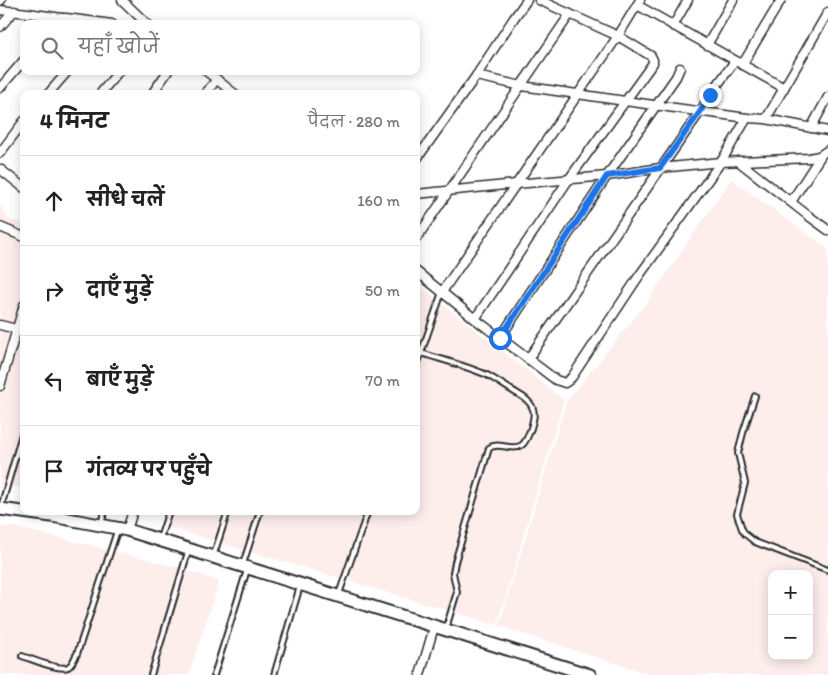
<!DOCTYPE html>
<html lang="hi">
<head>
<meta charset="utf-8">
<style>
	:root { --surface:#fff; --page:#f2f2f2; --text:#222; --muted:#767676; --line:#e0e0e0 }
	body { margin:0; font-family:Itim,"Playpen Sans Deva",sans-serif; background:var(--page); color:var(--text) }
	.controls { position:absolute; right:15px; bottom:15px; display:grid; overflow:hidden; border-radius:10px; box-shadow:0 2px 12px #0003 }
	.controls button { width:45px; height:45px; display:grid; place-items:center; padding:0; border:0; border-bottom:1px solid var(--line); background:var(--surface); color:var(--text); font:25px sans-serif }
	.stop { position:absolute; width:15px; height:15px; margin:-11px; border:4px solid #1a73e8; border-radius:50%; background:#fff }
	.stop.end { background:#1a73e8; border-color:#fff; box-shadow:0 1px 5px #0008 }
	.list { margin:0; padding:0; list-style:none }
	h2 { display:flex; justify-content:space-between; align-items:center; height:65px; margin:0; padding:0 20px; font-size:21px }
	h2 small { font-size:16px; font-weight:400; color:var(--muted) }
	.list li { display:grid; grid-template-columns:32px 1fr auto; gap:15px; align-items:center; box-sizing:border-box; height:90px; padding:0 20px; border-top:1px solid var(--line) }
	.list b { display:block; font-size:19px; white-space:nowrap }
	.list em { font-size:16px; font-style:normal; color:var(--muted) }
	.icon { flex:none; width:28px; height:28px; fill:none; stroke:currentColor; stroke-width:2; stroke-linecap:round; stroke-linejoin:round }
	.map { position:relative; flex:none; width:828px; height:675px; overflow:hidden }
	.search { position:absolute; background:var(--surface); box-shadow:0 2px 12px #0003; left:20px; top:20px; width:400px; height:55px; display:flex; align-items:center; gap:12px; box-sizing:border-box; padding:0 18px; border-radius:10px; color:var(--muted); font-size:19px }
	.panel { position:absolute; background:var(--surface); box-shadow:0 2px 12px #0003; left:20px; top:90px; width:400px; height:425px; border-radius:10px }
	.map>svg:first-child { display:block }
</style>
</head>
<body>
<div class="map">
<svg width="828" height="675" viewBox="0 0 828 675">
	<rect width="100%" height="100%" fill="#fff"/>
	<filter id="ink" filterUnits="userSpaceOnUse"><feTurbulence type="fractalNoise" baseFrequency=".02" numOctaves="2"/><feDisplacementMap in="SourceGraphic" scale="10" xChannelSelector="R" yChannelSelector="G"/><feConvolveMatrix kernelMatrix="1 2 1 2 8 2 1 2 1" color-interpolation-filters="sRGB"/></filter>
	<g filter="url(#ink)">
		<g fill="#fdeeec" fill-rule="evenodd">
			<path d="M731,179L828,249V675H652L499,626L566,402L647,302ZM772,574H809V656H772Z"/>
			<polygon points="0,204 8,219 24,224 24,487 0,486"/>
			<polygon points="416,283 564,400 497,625 160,525 164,511 416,511"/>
			<polygon points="0,527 16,527 109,550 177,567 219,581 189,675 0,675"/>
		</g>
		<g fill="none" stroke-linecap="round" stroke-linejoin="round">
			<g stroke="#2b2b2b" stroke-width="8">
				<g id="service">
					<path d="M421,353C443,360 466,366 487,375C496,380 505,386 513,391C521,396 530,400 533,409C535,415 533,421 531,428C529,433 527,441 522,445C512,452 499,441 489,448L455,562L453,573L457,592L446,628"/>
					<polyline points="416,368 442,292"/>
					<polyline points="755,396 743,433 738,453 745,483 737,514 742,529 745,534 755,542 828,570"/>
					<polyline points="1,507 24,427"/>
					<polyline points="101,523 105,511"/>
					<polyline points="160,538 169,511"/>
					<polyline points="214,554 228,511"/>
					<polyline points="243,564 260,511"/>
					<polyline points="339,594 368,511"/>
					<path d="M22,656C32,659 59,671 68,667C73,664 74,658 77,654L117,531"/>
					<polyline points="151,675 188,552"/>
					<polyline points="214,675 247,570"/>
					<polyline points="274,675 300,586"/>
				</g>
			</g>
			<g stroke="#2b2b2b" stroke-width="11">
				<g id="minor">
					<polyline points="122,0 147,24"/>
					<polyline points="0,1 1,0"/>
					<polyline points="637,5 784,88"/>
					<polyline points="0,10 28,13 62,18"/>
					<polyline points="52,24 62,18 66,18 112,24"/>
					<polyline points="673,26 688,0"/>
					<polyline points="0,27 14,11"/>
					<polyline points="707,45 733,0"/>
					<polyline points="742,65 781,0"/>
					<polyline points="206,71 235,94"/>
					<polyline points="476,76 522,86 625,101 747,118 766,119 828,131"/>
					<polyline points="0,88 24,60"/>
					<polyline points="48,94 68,71"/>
					<polyline points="100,94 119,71"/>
					<polyline points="152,94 168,71"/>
					<polyline points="205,94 217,79"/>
					<polyline points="766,119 828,12"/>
					<polyline points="811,128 828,97"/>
					<polyline points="0,153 24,121"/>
					<polyline points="416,160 476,76 514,18 527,0"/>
					<polyline points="738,161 806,214 828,230"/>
					<polyline points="0,169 24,188"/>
					<polyline points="416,194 516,184 607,176 660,168 721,162 809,158 819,156 828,150"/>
					<polyline points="791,202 820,157"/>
					<polyline points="0,227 24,237"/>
					<polyline points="416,239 570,14"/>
					<polyline points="416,271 475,319 556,380 565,383 568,381 572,377 639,276 721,162 747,118"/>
					<polyline points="442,292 618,36 640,0"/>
					<polyline points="475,319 569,179 653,63 653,60 651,56 618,36 539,0"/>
					<polyline points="0,325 16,329"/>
					<polyline points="500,338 607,176 676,77 680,68"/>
					<polyline points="528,359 700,112 710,95 735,61"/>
					<polyline points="0,386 24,305"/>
					<polyline points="127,530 133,511"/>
					<polyline points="420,675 434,627"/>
				</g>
			</g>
			<g stroke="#2b2b2b" stroke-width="15">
				<polyline id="secondary" points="0,509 52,516 127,530 590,675"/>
			</g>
			<use href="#service" stroke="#fff" stroke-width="4"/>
			<use href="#minor" stroke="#fff" stroke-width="8"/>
			<use href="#secondary" stroke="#fff" stroke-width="11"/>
		</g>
	</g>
	<g fill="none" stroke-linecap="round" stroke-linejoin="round" filter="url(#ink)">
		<polyline stroke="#1a73e8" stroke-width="6" points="500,338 607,176 660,168 700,112 710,95"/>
	</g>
</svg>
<div class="controls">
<button>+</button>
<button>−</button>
</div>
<div class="stop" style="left:500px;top:338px"></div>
<div class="stop end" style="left:710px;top:95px"></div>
<div class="search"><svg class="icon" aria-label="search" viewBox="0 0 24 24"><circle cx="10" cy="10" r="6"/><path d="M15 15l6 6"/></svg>यहाँ खोजें</div>
<section class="panel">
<h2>4 मिनट<small>पैदल · 280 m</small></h2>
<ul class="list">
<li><svg class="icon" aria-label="ahead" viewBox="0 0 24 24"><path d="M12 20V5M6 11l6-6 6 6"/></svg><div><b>सीधे चलें</b></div><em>160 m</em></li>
<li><svg class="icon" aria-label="right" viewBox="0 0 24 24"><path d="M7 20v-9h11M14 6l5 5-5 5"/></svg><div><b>दाएँ मुड़ें</b></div><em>50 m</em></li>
<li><svg class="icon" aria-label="left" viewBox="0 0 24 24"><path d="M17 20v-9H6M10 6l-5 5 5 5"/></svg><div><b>बाएँ मुड़ें</b></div><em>70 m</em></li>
<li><svg class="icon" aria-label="arrive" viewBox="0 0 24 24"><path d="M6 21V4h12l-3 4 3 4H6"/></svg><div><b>गंतव्य पर पहुँचे</b></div></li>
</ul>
</section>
</div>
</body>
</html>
